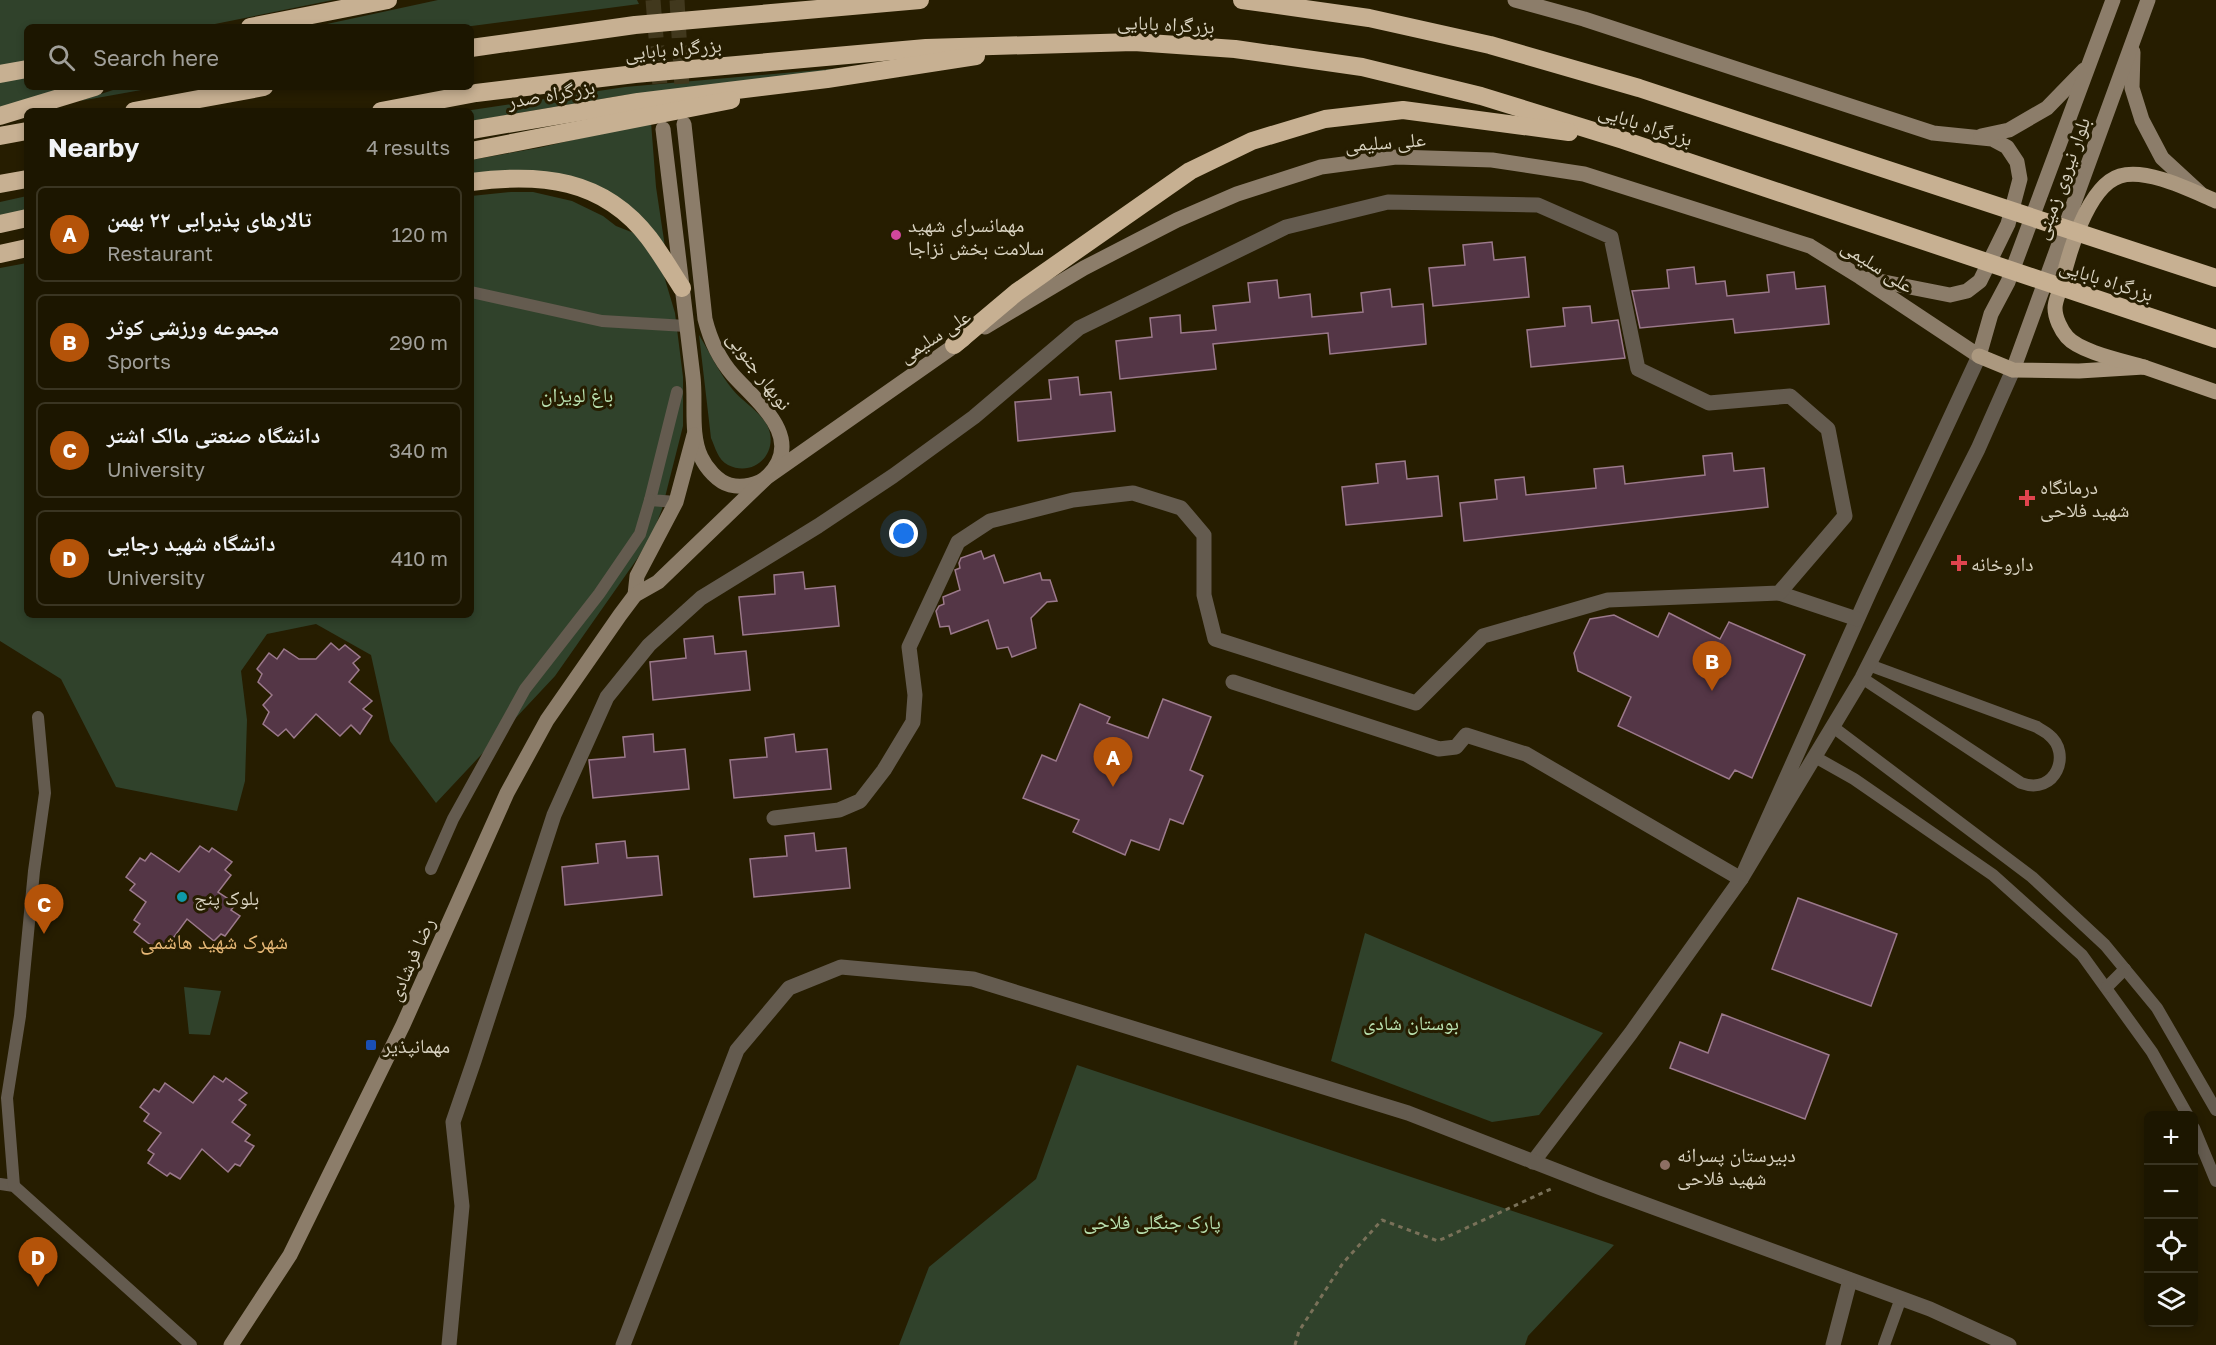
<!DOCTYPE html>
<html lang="en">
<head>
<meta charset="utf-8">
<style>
	:root { --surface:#1c1600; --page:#251f0a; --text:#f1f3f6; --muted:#a09f99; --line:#3a3522; --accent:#b45309 }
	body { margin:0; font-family:"Golos Text","Noto Naskh Arabic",sans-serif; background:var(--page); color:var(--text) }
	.controls { position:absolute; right:18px; bottom:18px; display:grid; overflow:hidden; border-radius:9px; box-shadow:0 3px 9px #0003 }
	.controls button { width:54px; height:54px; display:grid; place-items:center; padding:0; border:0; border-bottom:2px solid var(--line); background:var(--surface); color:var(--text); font:30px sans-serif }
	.you { position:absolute; left:904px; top:534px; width:21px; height:21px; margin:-15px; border:4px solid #fff; border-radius:50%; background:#1a73e8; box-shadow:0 0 0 9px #1a73e833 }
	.badge { display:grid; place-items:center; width:39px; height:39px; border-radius:50%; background:var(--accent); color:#fff; font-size:20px; font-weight:700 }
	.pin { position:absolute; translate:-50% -50px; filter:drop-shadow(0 2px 3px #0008) }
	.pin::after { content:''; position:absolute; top:32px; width:21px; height:18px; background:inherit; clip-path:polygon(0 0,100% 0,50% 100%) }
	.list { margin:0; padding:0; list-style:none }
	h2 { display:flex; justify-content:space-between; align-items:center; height:78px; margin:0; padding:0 24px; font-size:26px }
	h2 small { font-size:20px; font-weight:400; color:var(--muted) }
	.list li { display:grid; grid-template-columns:39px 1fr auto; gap:18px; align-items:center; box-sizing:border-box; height:96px; margin:0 12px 12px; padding:0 12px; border:2px solid var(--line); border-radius:9px }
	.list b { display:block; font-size:22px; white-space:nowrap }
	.list p { margin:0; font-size:20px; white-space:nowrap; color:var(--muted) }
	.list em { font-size:20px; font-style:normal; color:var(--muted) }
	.icon { flex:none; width:33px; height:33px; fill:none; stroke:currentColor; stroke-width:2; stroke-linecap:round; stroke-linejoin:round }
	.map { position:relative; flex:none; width:2216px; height:1345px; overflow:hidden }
	.search { position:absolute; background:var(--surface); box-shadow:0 3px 9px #0003; left:24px; top:24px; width:450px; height:66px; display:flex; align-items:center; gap:15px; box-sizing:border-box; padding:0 21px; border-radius:9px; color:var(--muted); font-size:22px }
	.panel { position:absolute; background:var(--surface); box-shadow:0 3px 9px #0003; left:24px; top:108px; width:450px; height:510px; border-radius:9px }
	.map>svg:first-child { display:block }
</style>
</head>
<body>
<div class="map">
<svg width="2216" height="1345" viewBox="0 0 2216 1345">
	<rect width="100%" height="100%" fill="#261d00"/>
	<g fill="#30422b">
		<polygon points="0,0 333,0 200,27 27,27 27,61 0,66"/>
		<polygon points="438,0 637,0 639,4 464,27 313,27"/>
		<polygon points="921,61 625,95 471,121 471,111 465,111 625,87"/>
		<polygon points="27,77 27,87 73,87 0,108 0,82"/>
		<polygon points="122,87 158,87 80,101"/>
		<polygon points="651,122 656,187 665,247 617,199 471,176 471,160 538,148"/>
		<polygon points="511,192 533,192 572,201 603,216 616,226 639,235 664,276 675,313 683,377 683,426 662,509 652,535 637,559 555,676 436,803 390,741 371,655 316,624 267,634 241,671 247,720 245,781 237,811 116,787 61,679 0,641 0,268 27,263 27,615 471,615 471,196"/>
		<polygon points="27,196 27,211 0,217 0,202"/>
		<path d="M699,335C710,353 719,373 733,390C743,402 761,412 768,427C779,453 754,478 728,465C718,460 715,447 711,438Z"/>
		<polygon points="1365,933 1603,1033 1539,1115 1492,1122 1331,1061"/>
		<polygon points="184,987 221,991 210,1035 189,1034"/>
		<polygon points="1077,1065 1614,1245 1528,1336 1525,1345 899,1345 929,1267 1036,1179"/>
	</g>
	<g fill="#543646" stroke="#9b798b" stroke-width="1.5">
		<polygon points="1492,242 1494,260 1525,257 1529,297 1433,306 1429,268 1465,265 1463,245"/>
		<polygon points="1694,267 1696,284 1725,281 1727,296 1769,292 1767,275 1794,272 1796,289 1825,286 1829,324 1735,333 1733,319 1640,328 1632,291 1669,288 1667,270"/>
		<polygon points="1277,280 1279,298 1310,294 1312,317 1363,312 1361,293 1390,289 1392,307 1423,304 1426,344 1330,354 1328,333 1213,344 1216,369 1120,379 1116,341 1152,337 1150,318 1180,315 1181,333 1216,330 1213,306 1250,302 1248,283"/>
		<polygon points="1590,306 1592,323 1618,320 1625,358 1531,367 1527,330 1565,326 1563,308"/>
		<polygon points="1078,377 1080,395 1111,392 1115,431 1018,441 1015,402 1051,399 1049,380"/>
		<polygon points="1732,453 1734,471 1764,468 1768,507 1464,541 1460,503 1497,499 1495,480 1524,477 1526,495 1596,488 1594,469 1623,466 1625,484 1668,479 1705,475 1703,456"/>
		<polygon points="1405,461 1407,479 1438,476 1442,516 1346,525 1342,487 1378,483 1376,464"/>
		<polygon points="981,551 984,559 994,555 1004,583 1040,573 1042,580 1050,580 1057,601 1047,602 1031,618 1036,648 1012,657 1008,647 997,649 988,620 951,634 949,626 940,627 936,611 939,606 944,604 943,597 960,590 955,570 960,568 959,563 961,558"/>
		<polygon points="803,572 805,589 835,586 839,626 743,635 739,597 775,594 774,575"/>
		<polygon points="1669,613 1720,639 1729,622 1805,655 1752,778 1735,770 1729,779 1618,726 1631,697 1578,671 1574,653 1590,619 1614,615 1658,637"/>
		<polygon points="713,636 715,654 746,651 750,690 653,700 650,662 686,658 684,639"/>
		<polygon points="331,643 339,650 345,645 360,657 353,663 359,670 349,682 372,701 363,709 372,716 360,734 351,725 340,736 316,714 294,738 286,729 278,736 263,724 269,712 263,705 272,695 258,682 262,674 257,669 269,653 277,659 284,649 299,659 316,659"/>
		<polygon points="1163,699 1211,717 1190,770 1203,776 1183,824 1170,819 1159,850 1131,840 1125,855 1073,832 1079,820 1023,798 1042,755 1056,761 1080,704 1110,717 1107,723 1148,738"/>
		<polygon points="653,734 654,752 685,749 689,789 593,798 589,760 625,757 623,737"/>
		<polygon points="794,734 796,752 827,749 831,789 734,798 730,760 767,757 765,738"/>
		<polygon points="814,833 816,851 846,848 850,888 754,897 750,859 787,856 785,836"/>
		<polygon points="625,841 627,858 658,856 662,895 565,905 562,867 598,863 596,844"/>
		<polygon points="200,846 209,852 212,848 232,862 225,870 231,875 218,892 236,904 231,910 240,916 225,936 221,934 214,941 187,919 166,948 156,942 152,946 134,932 140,924 134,920 146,902 130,890 135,884 126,877 140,858 145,861 151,853 179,872"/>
		<polygon points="1798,898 1897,934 1871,1006 1772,969"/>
		<polygon points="1722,1014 1829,1055 1805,1119 1670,1068 1680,1042 1708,1053"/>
		<polygon points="214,1076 223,1082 226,1078 247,1093 239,1100 246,1105 232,1122 250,1135 245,1141 254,1146 240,1166 235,1164 228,1172 202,1149 180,1179 170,1173 167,1176 148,1163 154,1154 148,1150 161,1133 144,1121 149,1114 140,1107 154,1089 159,1092 165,1083 193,1103"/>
	</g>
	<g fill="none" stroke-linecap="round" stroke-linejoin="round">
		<g stroke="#41381d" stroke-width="15" stroke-dasharray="15 8" stroke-linecap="butt">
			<polyline points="653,0 662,111"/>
			<polyline points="677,0 683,106"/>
		</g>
		<polyline stroke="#797159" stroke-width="3" stroke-dasharray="4.5 4.5" stroke-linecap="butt" points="1295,1345 1299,1331 1343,1263 1382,1220 1438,1241 1553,1188"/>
		<g stroke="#645b4f" stroke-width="12">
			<polyline points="471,292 602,321 686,326"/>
			<polyline points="676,502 650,500 677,392"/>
			<path d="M1862,678L2021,783C2056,796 2072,753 2049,735C2046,732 2041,730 2037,727L1869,665"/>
			<polyline points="1833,727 2032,877 2105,945 2157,1008 2216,1110"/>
			<polyline points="1815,757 1854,779 1993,875 2082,955 2152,1052 2188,1116"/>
			<polyline points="431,869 453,819 525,689 599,594 640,534 650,500"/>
			<polyline points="2107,987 2125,969"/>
			<polyline points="2194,1128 2216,1181"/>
			<polyline points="0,1184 14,1186 191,1345"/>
			<polyline points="14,1186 7,1098 20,1016 34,871 45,793 38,717"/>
			<polyline points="1884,1345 1901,1298"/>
		</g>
		<g stroke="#645b4f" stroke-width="15">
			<polyline points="1979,356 1869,593 1741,879 1862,678 1978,449 2013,370"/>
			<polyline points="1779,593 1857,619"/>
			<polyline points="1233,682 1439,749 1456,747 1466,735 1526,754 1741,879 1631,1033 1533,1162"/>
			<polyline points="449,1345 462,1206 453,1122 474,1061 554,815 607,697 649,645 701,598 818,526 893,476 974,417 1079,328 1286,227 1388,202 1538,205 1611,237 1638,369 1709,403 1790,396 1828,429 1845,516 1779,593 1608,600 1483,636 1416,703 1215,639 1204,595 1204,535 1181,508 1133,493 1073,500 990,521 958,542 909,647 915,695 913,722 884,770 860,801 839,810 774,818"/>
			<polyline points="623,1345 737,1050 789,988 841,967 973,979 1408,1113 1601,1188 1930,1309 2009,1345"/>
			<polyline points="1833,1345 1850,1280"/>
		</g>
		<g stroke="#8c7d6a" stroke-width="15">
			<polyline points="1515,0 1584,19 1933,133 1992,139 2007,147 2017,162 2020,179 2008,224 1980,281 1967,291 1950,295 1869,279"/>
			<polyline points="2133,52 2132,88 2142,120 2162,158 2200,193"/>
			<path d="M663,129C673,211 683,294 693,377C696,402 690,434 701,457C706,468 718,482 730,485C742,488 759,485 768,476C806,438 757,402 733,375C719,359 710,339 705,319L684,124"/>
			<polyline points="1981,136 2009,130 2047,108 2084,70"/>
			<polyline points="985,327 1084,268 1177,220 1237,194 1321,167 1396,157 1492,160 1584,174 1810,246 1860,277 1979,356 1991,314 2008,282 2113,0"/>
			<polyline points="2013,370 2148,0"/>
			<polyline points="635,595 637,576 676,502 694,435"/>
			<polyline points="231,1345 290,1255 403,1025 507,793 547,720 620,615 635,595 658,582 767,477 964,339"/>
		</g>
		<g stroke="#ab987f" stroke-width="15">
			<polyline points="1979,356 2013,370 2079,371 2144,367 2216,392"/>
			<path d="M2144,367C2124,361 2080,352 2067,337C2061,330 2055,318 2055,308C2055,301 2059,293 2061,286C2068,256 2087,186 2120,176C2147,168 2190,190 2216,201"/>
		</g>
		<g stroke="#c7b092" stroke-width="18">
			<polyline points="1242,0 1369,18 1490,45 1639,88 2216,278"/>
			<polyline points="250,27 388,0"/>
			<polyline points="471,48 635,25 920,0"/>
			<polyline points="0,74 27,69"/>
			<polyline points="134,111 264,87"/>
			<polyline points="381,111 476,93 635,74 926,48 1134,42 1235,49 1362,67 1481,96 1623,140 2216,339"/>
			<polyline points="0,116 95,87"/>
			<polyline points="471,130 638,102 827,79 976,56"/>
			<polyline points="0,136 27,131"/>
			<polyline points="471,151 731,100"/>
			<path d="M471,182C540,173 603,178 649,238C661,254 671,271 682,288"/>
			<polyline points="0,184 27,179"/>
			<polyline points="0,224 27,218"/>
			<polyline points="0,254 27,248"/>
			<polyline points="954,345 1017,292 1190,171 1252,141 1325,119 1403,110 1569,132"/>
		</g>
	</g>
	<circle fill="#d1479c" stroke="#261d00" stroke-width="2" cx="896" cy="235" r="6"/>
	<g fill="#e0444e" stroke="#261d00" stroke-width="2">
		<path d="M2024 489h6v6h6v6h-6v6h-6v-6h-6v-6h6z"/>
		<path d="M1956 554h6v6h6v6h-6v6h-6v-6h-6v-6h6z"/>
	</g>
	<circle fill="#0f9aa8" stroke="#261d00" stroke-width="2" cx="182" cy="897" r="6"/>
	<rect fill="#1a4fb4" stroke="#261d00" stroke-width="2" x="365" y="1039" width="12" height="12" rx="3"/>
	<circle fill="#8d6e63" stroke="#261d00" stroke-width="2" cx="1665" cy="1165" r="6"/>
	<g text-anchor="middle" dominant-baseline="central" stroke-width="6" stroke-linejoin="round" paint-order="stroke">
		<g font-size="20" fill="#d9d3c1" stroke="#261d00">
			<text transform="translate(1166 23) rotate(3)">بزرگراه بابایی</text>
			<text transform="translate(673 48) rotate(-5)">بزرگراه بابایی</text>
			<text transform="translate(551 93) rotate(-10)">بزرگراه صدر</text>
			<text transform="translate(1646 124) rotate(18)">بزرگراه بابایی</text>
			<text transform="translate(1385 141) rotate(-4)">علی سلیمی</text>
			<text transform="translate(2061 178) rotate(-70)">بلوار نیروی زمینی</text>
			<text transform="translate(1878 265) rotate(33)">علی سلیمی</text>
			<text transform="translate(2107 279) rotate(18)">بزرگراه بابایی</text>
			<text transform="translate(934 335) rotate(-33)">علی سلیمی</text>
			<text transform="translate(760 370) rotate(53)">نوبهار جنوبی</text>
			<text transform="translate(410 959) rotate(-66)">رضا فرشادی</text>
		</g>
		<g font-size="20" fill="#d9d3c1" stroke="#261d00" text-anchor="start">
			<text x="908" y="224">مهمانسرای شهید<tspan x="908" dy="23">سلامت بخش نزاجا</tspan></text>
			<text x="2040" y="486">درمانگاه<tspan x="2040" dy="23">شهید فلاحی</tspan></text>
			<text x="1971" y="563">داروخانه</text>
			<text x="194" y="897">بلوک پنج</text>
			<text x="383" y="1045">مهمانپذیر</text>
			<text x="1677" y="1154">دبیرستان پسرانه<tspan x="1677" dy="23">شهید فلاحی</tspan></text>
		</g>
		<g font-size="20" fill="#bbe3b1" stroke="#261d00">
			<text x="577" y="394">باغ لویزان</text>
			<text x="1411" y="1022">بوستان شادی</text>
			<text x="1152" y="1221">پارک جنگلی فلاحی</text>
		</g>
		<g font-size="21" fill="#e7b876" stroke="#261d00">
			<text x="214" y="941">شهرک شهید هاشمی</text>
		</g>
	</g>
</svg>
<div class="controls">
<button>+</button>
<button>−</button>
<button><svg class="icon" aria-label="locate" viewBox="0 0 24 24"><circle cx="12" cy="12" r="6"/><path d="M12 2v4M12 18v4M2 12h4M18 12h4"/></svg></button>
<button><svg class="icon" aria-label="layers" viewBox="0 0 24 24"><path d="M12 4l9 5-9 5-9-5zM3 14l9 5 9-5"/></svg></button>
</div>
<div class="you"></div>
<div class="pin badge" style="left:1113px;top:787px">A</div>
<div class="pin badge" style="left:1712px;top:691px">B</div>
<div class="pin badge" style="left:44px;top:934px">C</div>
<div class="pin badge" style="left:38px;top:1287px">D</div>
<div class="search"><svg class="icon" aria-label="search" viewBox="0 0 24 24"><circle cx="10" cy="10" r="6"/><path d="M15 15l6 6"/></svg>Search here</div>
<section class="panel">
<h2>Nearby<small>4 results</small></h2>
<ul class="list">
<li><span class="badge">A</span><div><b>تالارهای پذیرایی ۲۲ بهمن</b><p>Restaurant</p></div><em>120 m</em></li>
<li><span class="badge">B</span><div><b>مجموعه ورزشی کوثر</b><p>Sports</p></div><em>290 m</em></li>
<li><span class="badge">C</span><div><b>دانشگاه صنعتی مالک اشتر</b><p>University</p></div><em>340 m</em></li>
<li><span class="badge">D</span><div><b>دانشگاه شهید رجایی</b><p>University</p></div><em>410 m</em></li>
</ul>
</section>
</div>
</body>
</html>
